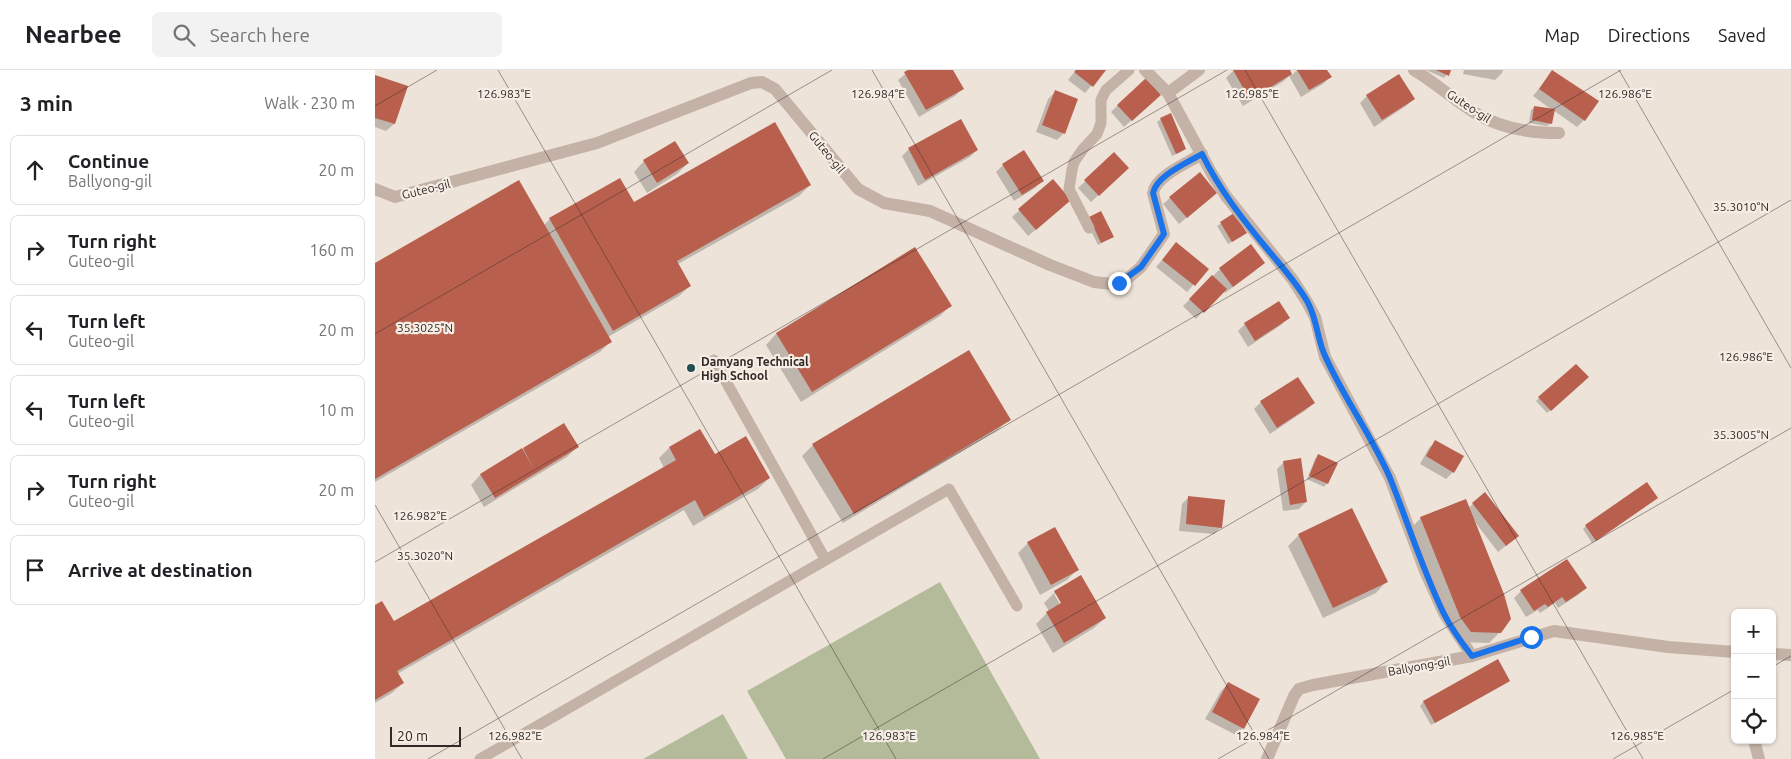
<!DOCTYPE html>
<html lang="en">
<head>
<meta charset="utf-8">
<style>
	:root { --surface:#fff; --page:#f2f2f2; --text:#202124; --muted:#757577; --line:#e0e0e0 }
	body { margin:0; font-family:Ubuntu,sans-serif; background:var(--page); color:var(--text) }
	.controls { position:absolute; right:15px; bottom:15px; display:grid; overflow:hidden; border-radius:8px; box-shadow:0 1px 4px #0004 }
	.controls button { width:45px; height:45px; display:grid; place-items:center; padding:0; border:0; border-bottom:1px solid var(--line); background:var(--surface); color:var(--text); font:25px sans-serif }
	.scale { position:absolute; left:15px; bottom:12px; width:71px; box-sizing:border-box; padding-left:5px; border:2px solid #322927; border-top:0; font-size:14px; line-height:18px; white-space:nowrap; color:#322927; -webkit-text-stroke:4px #f6ede5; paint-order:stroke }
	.stop { position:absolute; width:15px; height:15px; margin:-11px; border:4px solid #1a73e8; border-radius:50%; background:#fff }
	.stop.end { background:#1a73e8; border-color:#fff; box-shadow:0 1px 5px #0008 }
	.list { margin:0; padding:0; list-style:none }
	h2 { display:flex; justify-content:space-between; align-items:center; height:65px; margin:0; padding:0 20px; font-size:21px }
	h2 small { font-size:16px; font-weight:400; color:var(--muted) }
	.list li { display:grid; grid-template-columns:32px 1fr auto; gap:15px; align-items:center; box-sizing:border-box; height:70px; margin:0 10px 10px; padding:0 10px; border:1px solid var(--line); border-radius:8px }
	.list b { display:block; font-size:19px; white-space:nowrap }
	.list p { margin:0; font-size:16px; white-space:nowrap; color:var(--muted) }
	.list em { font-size:16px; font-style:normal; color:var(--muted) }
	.icon { flex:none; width:28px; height:28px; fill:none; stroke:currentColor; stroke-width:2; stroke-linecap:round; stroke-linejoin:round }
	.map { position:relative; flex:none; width:1416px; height:689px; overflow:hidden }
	header { display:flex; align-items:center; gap:30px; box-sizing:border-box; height:70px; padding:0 25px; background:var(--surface); border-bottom:1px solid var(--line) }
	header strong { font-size:24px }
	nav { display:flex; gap:28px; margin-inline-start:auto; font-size:18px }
	.search { width:350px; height:45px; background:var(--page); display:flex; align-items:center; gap:12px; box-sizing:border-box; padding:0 18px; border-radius:8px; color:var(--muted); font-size:19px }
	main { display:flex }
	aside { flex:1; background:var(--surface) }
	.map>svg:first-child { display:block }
</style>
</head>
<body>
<header>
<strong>Nearbee</strong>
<div class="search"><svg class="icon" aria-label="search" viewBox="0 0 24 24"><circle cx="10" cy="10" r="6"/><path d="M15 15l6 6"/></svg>Search here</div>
<nav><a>Map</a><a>Directions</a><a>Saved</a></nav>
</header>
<main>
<aside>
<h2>3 min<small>Walk · 230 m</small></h2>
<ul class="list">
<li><svg class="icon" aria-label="ahead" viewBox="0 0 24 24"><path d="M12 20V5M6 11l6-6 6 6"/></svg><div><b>Continue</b><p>Ballyong-gil</p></div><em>20 m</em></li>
<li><svg class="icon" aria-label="right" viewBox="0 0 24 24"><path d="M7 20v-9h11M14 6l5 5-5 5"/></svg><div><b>Turn right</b><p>Guteo-gil</p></div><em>160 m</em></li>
<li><svg class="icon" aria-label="left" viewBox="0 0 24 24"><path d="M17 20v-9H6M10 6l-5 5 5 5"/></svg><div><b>Turn left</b><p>Guteo-gil</p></div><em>20 m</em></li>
<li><svg class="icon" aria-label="left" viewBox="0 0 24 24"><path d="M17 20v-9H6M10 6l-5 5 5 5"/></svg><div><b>Turn left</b><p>Guteo-gil</p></div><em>10 m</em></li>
<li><svg class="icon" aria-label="right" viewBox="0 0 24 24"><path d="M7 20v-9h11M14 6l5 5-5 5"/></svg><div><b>Turn right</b><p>Guteo-gil</p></div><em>20 m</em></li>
<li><svg class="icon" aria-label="arrive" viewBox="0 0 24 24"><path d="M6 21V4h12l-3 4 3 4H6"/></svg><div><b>Arrive at destination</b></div></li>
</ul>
</aside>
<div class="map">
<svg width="1416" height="689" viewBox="0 0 1416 689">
	<rect width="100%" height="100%" fill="#eee3d9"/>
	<g fill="#b3bb9b">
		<polygon points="565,512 665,689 411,689 372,621"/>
		<polygon points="348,644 373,689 268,689"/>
	</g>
	<g fill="#0003" fill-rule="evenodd">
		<polygon points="535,0 577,0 587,19 580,26 544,47 523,10"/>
		<polygon points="701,0 730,0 710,23 693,10"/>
		<polygon points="859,0 914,0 917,5 922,0 951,0 955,7 948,14 926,27 914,6 909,11 868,36 851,8"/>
		<polygon points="1051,0 1075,0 1069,8"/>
		<polygon points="1089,0 1128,0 1127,3 1120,10 1088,4"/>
		<polygon points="1178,1 1209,50 1202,57 1178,40 1176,53 1172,56 1154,53 1156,40 1160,37 1177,40 1158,26"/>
		<polygon points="0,6 31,17 19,54 11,61 0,57"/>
		<polygon points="1024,6 1039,29 1031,36 999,57 985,33 992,26"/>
		<polygon points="680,22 689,63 682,70 661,62 673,29"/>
		<polygon points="777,32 749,57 736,42 743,35"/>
		<polygon points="786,49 809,79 806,82 797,86 782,52"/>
		<polygon points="534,79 602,80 595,87 543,116 527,86"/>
		<polygon points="739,84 745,105 716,132 703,118"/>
		<polygon points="269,91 313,93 302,104 272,123 259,102"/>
		<polygon points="628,95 667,111 660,118 639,131 621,102"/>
		<polygon points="677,111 688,137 653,166 637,147"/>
		<polygon points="435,115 424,126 303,194 315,216 304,226 233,267 236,271 225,282 0,412 0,195 169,155 175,149 258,134"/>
		<polygon points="841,123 804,154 788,134 795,128"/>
		<polygon points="859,145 867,166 853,174 842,156"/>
		<polygon points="711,151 737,167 723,175"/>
		<polygon points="540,179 575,236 565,246 426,332 391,275 401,264"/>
		<polygon points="795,181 832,199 812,222 781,197"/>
		<polygon points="845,199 881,200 850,223 848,220 821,249 808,236"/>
		<polygon points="913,248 906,255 873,277 863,261 870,254"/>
		<polygon points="593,282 634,349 623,360 468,453 427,386 438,375"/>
		<polygon points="922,309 938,333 931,340 895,364 879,339 886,332"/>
		<polygon points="1209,311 1172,343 1161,331 1164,328"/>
		<polygon points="189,354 202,377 192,387 109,437 96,415 106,404"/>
		<polygon points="325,360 339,386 394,408 383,419 318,456 309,440 22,604 28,613 17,623 0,633 0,536 18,553 289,398 284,388 294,378"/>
		<polygon points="1061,371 1078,402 1071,409 1045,394 1054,378"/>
		<polygon points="943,386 952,413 949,417 932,409 940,389"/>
		<polygon points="909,392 931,432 924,439 908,441 902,399"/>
		<polygon points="814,427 846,457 839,464 804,461 807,434"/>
		<polygon points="1090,430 1093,438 1098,434 1143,466 1123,482 1100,452 1125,562 1114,573 1086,572 1035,459 1046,448"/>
		<polygon points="1278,431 1217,473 1208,459 1211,456"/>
		<polygon points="924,465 1011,512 1001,523 948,548 913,476"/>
		<polygon points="653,473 702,500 692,510 665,525 643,483"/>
		<polygon points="1192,490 1210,518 1203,525 1183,538 1180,533 1165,543 1163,540 1151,547 1139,528 1146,521"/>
		<path d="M680,522L730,548L719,558L678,583L661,554L674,541L669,533ZM679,524H682L690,538L688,539Z"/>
		<polygon points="1123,591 1134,611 1130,614 1056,655 1045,636 1048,632"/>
		<polygon points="853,614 868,658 861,665 830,649 846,621"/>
	</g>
	<g fill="#b8604d">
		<polygon points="533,0 578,0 589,19 551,40 529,2"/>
		<polygon points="701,0 731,0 718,17 699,2"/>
		<polygon points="858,0 915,0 917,4 875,30"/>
		<polygon points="922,0 952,0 957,7 934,20"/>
		<polygon points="1061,0 1076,0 1074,6"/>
		<polygon points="1177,0 1224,31 1210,51 1164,19"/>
		<polygon points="1024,4 1040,29 1007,50 991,25"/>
		<polygon points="0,5 33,16 20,54 0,48"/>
		<polygon points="771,8 786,25 757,51 742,35"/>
		<polygon points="680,20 703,29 690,64 667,55"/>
		<polygon points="1159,36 1180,39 1177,54 1157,50"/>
		<polygon points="796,43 811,79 801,84 785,48"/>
		<polygon points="586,49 603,80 550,110 533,78"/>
		<polygon points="400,52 436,115 302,191 316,216 238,261 174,148 245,108 259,132"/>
		<polygon points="300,71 314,93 282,113 268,90"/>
		<polygon points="649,80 669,111 647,125 627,94"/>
		<polygon points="739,82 754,98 724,126 709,110"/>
		<polygon points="825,102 842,123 812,148 794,127"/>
		<polygon points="678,109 696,130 661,160 643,139"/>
		<polygon points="144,110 237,272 0,409 0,193"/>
		<polygon points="726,141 739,167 726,173 714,147"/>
		<polygon points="859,143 872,163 857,172 845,152"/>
		<polygon points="801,172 834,199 820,216 787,190"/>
		<polygon points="876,174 890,193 858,217 844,198"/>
		<polygon points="540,177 577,236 437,322 401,263"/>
		<polygon points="837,205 852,219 829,243 814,229"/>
		<polygon points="904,231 915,248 880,271 869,253"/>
		<polygon points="594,280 636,350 479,444 437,374"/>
		<polygon points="1201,294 1214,307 1176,341 1163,327"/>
		<polygon points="923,307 940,333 902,358 885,331"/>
		<polygon points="189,353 204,377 120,428 105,404 147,378 159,399 148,378"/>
		<polygon points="325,359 340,384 371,366 395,408 329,447 320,430 22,601 29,613 0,630 0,535 7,531 19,551 301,390 294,377"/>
		<polygon points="1060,370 1089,386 1079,403 1051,386"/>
		<polygon points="943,384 963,393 953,414 934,406"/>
		<polygon points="926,388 932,432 915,435 908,391"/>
		<polygon points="1272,412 1283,428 1221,471 1210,455"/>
		<polygon points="1110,422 1144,466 1131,476 1097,433"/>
		<polygon points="813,426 850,430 847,458 811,454"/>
		<polygon points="1091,429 1129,524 1136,549 1126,563 1096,562 1085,547 1045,447"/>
		<polygon points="977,438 1013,512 958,538 923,464"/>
		<polygon points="680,457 704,500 676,515 652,472"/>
		<polygon points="1192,489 1212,518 1191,532 1187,527 1173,537 1170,534 1159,541 1145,520"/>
		<polygon points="706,505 731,548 689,573 671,542 686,533 679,521"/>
		<polygon points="1123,589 1135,611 1060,653 1048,631"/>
		<polygon points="853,612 885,629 869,659 837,642"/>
	</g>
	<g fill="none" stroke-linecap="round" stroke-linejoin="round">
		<g stroke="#c4b2a7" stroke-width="11">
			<polyline points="714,158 694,119 697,100 699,92 708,79 722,64 726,53 726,30 731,20 754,0"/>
			<polyline points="339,290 450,489"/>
			<polyline points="105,689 574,419 642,536"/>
		</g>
		<g stroke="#c4b2a7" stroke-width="12">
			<polyline points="770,0 793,23 837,104 851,126 918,210 932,232 940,247 950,287 1015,408 1050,501 1069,543 1097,586"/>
			<path d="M1039,0C1061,13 1080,31 1102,44C1127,59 1156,63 1184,63"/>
			<polyline points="793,23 824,0"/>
			<path d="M0,119L20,127L222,73L376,13L387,12L400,19L483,119L509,133L555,141L675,195L719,212L737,214L744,213L753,208L766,197L789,164L778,123C781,106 812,93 827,84"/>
			<polyline points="1397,584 1416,585"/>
			<polyline points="1379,670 1384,689"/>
			<polyline points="892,689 919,626 924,619 938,615 1097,586 1179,561 1293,577 1360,582"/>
		</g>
	</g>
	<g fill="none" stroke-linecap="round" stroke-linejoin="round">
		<path stroke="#1a73e8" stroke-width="6" d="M744,213L766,197L789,164L778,123C781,106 812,93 827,84C844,119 868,150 893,180C907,197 921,212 932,231C943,250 942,271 951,288C970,330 997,366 1015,408C1033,453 1047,498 1068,542C1076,558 1086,572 1097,586L1156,567"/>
	</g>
	<path fill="none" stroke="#322927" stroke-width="1" stroke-opacity="0.45" d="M123,0L521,689M497,0L894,689M870,0L1268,689M1244,0L1416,298M0,36L62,0M0,264L457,0M0,435L147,689M0,492L852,0M1397,597L1416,586M53,689L1246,0M448,689L1416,130M843,689L1416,358M1238,689L1360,619"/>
	<circle fill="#214e4e" stroke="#f6ede5" stroke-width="2" cx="316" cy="298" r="5"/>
	<g text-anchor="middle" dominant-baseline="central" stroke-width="4.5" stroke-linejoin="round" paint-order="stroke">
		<g font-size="12" fill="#322927" stroke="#f6ede5">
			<text transform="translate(1094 36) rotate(33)">Guteo-gil</text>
			<text transform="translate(452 82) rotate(51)">Guteo-gil</text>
			<text transform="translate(51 119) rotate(-14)">Guteo-gil</text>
			<text transform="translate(1044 596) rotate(-10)">Ballyong-gil</text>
		</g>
		<g font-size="12" font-weight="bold" fill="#322927" stroke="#f6ede5" text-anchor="start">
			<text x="326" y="291">Damyang Technical<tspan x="326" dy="14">High School</tspan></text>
		</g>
	</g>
	<g font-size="12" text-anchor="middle" fill="#322927" stroke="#f6ede5" stroke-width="4.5" stroke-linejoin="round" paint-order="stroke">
		<text x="129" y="28">126.983°E</text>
		<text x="503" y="28">126.984°E</text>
		<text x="877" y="28">126.985°E</text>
		<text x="1250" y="28">126.986°E</text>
		<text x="1366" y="141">35.3010°N</text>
		<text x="50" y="262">35.3025°N</text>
		<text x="1371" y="291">126.986°E</text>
		<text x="1366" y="369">35.3005°N</text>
		<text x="45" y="450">126.982°E</text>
		<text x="50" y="490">35.3020°N</text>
		<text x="140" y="670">126.982°E</text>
		<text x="514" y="670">126.983°E</text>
		<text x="888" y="670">126.984°E</text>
		<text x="1262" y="670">126.985°E</text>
	</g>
</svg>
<div class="controls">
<button>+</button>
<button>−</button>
<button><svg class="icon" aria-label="locate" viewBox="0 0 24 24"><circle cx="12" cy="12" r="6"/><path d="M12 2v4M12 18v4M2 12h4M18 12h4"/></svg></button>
</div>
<div class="scale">20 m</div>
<div class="stop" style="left:1156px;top:567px"></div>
<div class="stop end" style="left:744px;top:213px"></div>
</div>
</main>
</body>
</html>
